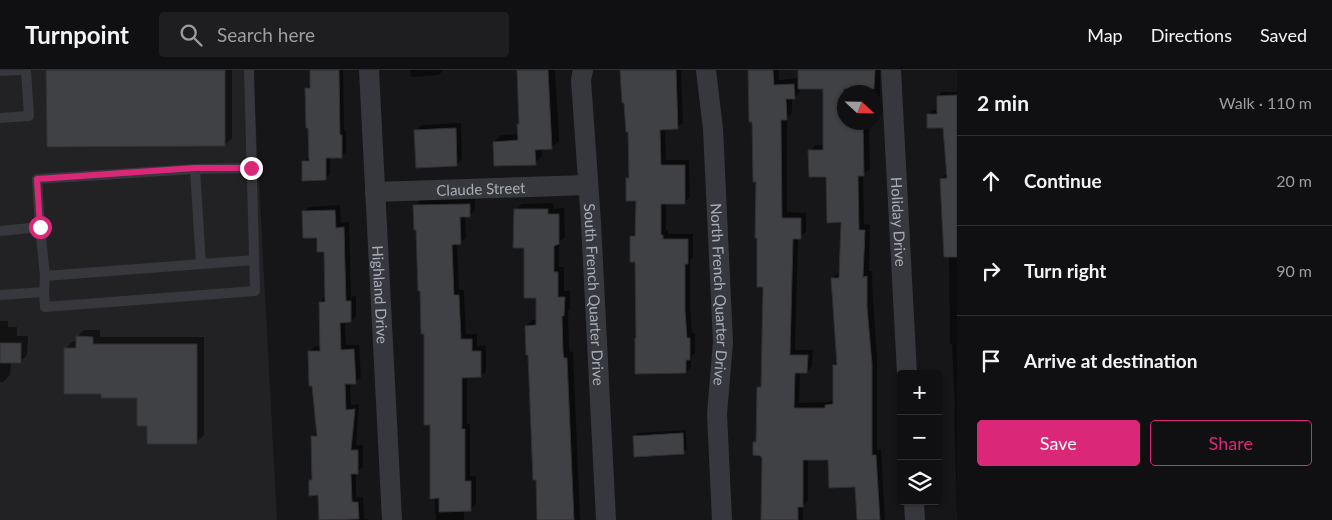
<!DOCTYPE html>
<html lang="en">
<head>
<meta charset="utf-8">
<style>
	:root { --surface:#101012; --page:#1e1e20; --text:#f1f3f6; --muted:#9c9d9f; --line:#303032; --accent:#db2777 }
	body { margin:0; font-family:Lato,sans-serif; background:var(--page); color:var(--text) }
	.controls { position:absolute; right:15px; bottom:15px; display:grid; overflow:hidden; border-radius:5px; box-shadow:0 1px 4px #0004 }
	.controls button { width:45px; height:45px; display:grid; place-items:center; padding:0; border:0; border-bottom:1px solid var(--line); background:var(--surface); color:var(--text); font:25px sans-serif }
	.compass { position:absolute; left:837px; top:15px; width:45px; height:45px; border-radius:50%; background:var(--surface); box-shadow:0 1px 4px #0004; rotate:112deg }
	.stop { position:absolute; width:15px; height:15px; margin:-11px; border:4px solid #db2777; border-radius:50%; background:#fff }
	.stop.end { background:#db2777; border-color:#fff; box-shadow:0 1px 5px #0008 }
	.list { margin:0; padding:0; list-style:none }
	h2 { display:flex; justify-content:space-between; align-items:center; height:65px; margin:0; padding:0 20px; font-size:21px }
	h2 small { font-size:16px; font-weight:400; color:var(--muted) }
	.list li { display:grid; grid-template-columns:32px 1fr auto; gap:15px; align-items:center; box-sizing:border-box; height:90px; padding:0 20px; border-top:1px solid var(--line) }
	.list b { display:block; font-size:19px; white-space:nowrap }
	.list em { font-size:16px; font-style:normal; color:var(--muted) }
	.actions { display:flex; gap:10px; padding:15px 20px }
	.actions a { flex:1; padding:11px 0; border:1px solid var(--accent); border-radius:5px; text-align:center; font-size:18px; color:var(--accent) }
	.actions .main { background:var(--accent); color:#fff }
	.icon { flex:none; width:28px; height:28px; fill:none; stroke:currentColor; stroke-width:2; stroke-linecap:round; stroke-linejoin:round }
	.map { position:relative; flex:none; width:957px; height:450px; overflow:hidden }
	header { display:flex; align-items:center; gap:30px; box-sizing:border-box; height:70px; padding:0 25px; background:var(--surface); border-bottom:1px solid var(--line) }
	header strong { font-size:24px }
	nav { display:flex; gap:28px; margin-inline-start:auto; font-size:18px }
	.search { width:350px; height:45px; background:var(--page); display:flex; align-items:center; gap:12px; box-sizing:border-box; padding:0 18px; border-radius:5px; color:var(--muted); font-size:19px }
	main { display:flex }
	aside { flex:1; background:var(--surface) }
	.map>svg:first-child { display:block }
</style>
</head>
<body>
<header>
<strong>Turnpoint</strong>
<div class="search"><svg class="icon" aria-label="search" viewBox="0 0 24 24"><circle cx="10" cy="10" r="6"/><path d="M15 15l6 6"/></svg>Search here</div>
<nav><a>Map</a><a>Directions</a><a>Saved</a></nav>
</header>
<main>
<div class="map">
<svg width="957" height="450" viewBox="0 0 957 450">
	<rect width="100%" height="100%" fill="#161618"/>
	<polygon fill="#222225" points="0,0 253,0 277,450 0,450"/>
	<g fill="#0007" fill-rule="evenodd">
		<polygon points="47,0 232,0 232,68 225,75"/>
		<polygon points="311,0 343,0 344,61 346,61 346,82 341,87 330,87 330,104 325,109 303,92 310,87 306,18 312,13"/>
		<polygon points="410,0 442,0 442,2 438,5 411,7"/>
		<polygon points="518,0 555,0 559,71 551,78 542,78 542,86 535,93 494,72 501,65 519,64 518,54 521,52"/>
		<polygon points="621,0 681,0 683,53 677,58 665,59 666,90 689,90 690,127 684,133 666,133 666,160 668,160 668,164 693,164 693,187 690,190 690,234 692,263 695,263 695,283 691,287 691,297 686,302 636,191 631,166 637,160 637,130 628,108 630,106 630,61"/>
		<path d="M749,0H779V10L799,8V0H880V30L874,36V22H844V52H870L869,57L870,99L863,104L864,154L870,155L869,201H872L873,230L877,288V380H881L885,450H858L856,416L829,389L808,388V430L803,436V450H762L763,389L754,373L757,370L758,318L762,313L765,216ZM800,18H824V75H815L810,81L827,105L842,151L841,203H838L832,209L838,291L834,295V329L829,332L799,333L800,302H807L812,296L813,280H795L798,168L806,162V143L787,142V49L792,43V28H794L800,22Z"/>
		<polygon points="942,22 957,22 957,442 954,340 955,339 952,274 950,274 949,186 941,109 945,105 948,105 944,57 928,44 933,40 938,40 938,26"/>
		<polygon points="461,53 462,89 457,95 416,61 421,55"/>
		<polygon points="475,129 475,140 470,145 465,146 466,168 460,173 457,173 459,220 464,220 466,264 477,264 477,276 486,276 486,301 481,306 467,306 467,354 470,354 470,406 476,406 476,434 471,440 464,440 464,450 436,450 425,263 415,136 420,130"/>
		<polygon points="553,133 554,139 564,138 565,167 559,172 559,197 564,197 564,221 570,221 570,238 568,240 569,276 570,282 573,282 580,449 582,450 538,450 526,256 532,250 537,250 537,227 516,140 522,134"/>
		<polygon points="340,135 341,153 349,152 351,227 356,226 356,246 351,251 345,251 346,275 359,275 361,307 355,313 350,313 351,335 359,334 356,375 363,375 363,397 356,402 356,428 363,427 364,449 367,449 368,450 333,450 320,424 310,411 314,407 313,366 318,361 309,282 314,277 321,276 320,233 325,227 325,180 304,142 309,137"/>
		<polygon points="0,251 8,251 8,257 17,257 17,266 28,266 27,285 20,292 11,292 10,305 3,312 0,312"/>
		<polygon points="84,260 100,260 100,267 204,267 204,365 196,372 149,355 139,327 102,322 66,278 73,271 77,271 77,267"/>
		<polygon points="686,360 687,379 683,383 634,367 638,363"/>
	</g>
	<g fill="#404145" stroke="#303034">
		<polygon points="46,0 225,0 225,76 47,77"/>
		<polygon points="310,0 339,0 340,65 342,65 342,88 326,88 326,110 302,111 302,91 309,91 308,58 306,58 305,18 310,18"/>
		<polygon points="517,0 548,0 552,79 535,80 536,95 494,96 493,72 518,70 517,54 519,54"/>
		<polygon points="620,0 676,0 678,59 660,60 661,95 685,95 685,134 661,134 661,165 663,165 663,169 688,169 688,194 685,194 685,240 687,268 690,268 690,290 686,290 686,303 635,304 635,268 636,268 635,192 630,192 630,166 635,166 636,131 626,131 626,108 629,108 628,62 626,62 624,33 622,33"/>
		<polygon points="748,0 773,0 774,15 794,14 795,29 786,29 787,50 781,50 782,148 801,148 801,169 793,169 790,285 808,285 807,303 795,303 794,338 825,338 825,335 833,334 833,295 837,295 831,208 839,208 841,152 827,153 826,107 809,107 808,80 823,80 823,19 798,19 798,0 875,0 874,19 844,19 844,52 863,52 864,106 858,106 859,160 865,160 863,207 867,206 867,237 872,294 872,385 876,385 880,450 857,450 855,417 829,418 828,390 803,390 803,437 798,437 798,450 761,450 762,389 761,386 753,385 753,372 756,372 757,317 761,317 763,217 757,217 757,168 755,168 756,112 753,112 752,52 749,52"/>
		<polygon points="957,25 957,187 944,187 940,109 947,108 943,58 927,58 927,44 937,44 937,26"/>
		<polygon points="456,58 457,96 416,98 414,60"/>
		<polygon points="470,134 470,147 460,147 461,174 452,175 454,225 459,225 461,269 472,269 472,281 481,281 481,307 462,308 462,359 465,359 465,411 471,411 471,441 439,442 439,428 430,429 430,355 424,355 424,264 421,264 420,221 418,221 416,160 414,160 413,135"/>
		<polygon points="514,139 548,139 548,144 559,144 559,174 554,176 554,202 558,202 558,227 565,227 564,246 562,246 563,282 564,288 567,288 574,450 537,450 536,410 533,410 528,285 526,285 525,256 536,255 536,228 524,228 524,178 513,178"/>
		<polygon points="335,140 336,158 344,157 346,231 351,231 351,252 340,253 341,280 354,279 356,314 345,314 346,340 355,339 351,380 358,380 358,404 351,404 352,432 358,432 359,449 319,450 318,425 309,426 309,410 312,410 311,366 317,366 312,316 309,316 308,281 320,281 319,232 325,232 324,182 317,182 317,168 303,168 302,141"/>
		<polygon points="76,266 93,267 93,274 197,274 197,374 147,374 147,356 137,356 137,328 101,328 101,324 64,324 64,278 76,278"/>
		<rect x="0" y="273" width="21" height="20"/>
		<polygon points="683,363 684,384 634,387 633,366"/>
	</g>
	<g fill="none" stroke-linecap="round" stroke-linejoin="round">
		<g stroke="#37383d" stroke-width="10">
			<polyline points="0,1 22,0"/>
			<polyline points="0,48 29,46 26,0"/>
			<polyline points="195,99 201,194"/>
			<polyline points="40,157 37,109 195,99 251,98"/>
			<polyline points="0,161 40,157 45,206 44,222 0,225"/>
			<polyline points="45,206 254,190"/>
			<polyline points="44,222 45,237 255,221 249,0"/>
		</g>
		<g stroke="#37383d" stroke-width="20">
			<path id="s1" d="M369,0L392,450"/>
			<path id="s2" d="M583,0L581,10L591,153L606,450"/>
			<path id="s3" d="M706,0L713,59L723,272L717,344L722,450"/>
			<path id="s4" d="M891,0L907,304"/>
			<path id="s5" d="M375,122L588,115"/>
			<polyline points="914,431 915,450"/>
		</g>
	</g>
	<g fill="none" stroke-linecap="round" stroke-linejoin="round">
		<polyline stroke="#db2777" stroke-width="6" points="40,157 37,109 195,98 251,98"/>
	</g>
	<g text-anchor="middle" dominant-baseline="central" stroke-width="4" stroke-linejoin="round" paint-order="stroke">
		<g font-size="15" fill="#a8adb8" stroke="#111113">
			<text stroke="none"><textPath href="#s5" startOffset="106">Claude Street</textPath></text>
			<text stroke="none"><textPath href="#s4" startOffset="152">Holiday Drive</textPath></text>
			<text stroke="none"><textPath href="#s1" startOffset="225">Highland Drive</textPath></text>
			<text stroke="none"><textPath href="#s2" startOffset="225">South French Quarter Drive</textPath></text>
			<text stroke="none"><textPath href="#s3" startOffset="225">North French Quarter Drive</textPath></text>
		</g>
	</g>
</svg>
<div class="controls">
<button>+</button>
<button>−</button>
<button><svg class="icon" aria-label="layers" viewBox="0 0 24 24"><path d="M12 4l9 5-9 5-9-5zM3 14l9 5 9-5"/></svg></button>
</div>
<svg class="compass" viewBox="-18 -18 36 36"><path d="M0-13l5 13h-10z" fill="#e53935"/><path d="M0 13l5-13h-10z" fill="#9c9d9f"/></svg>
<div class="stop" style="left:40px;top:157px"></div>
<div class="stop end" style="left:251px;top:98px"></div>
</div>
<aside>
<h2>2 min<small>Walk · 110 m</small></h2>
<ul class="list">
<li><svg class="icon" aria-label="ahead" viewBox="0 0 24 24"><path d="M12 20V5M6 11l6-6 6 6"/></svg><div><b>Continue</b></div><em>20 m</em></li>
<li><svg class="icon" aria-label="right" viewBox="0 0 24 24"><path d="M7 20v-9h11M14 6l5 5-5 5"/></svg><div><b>Turn right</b></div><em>90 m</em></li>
<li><svg class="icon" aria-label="arrive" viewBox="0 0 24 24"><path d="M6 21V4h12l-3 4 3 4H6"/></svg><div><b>Arrive at destination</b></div></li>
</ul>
<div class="actions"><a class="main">Save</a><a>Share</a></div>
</aside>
</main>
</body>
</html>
